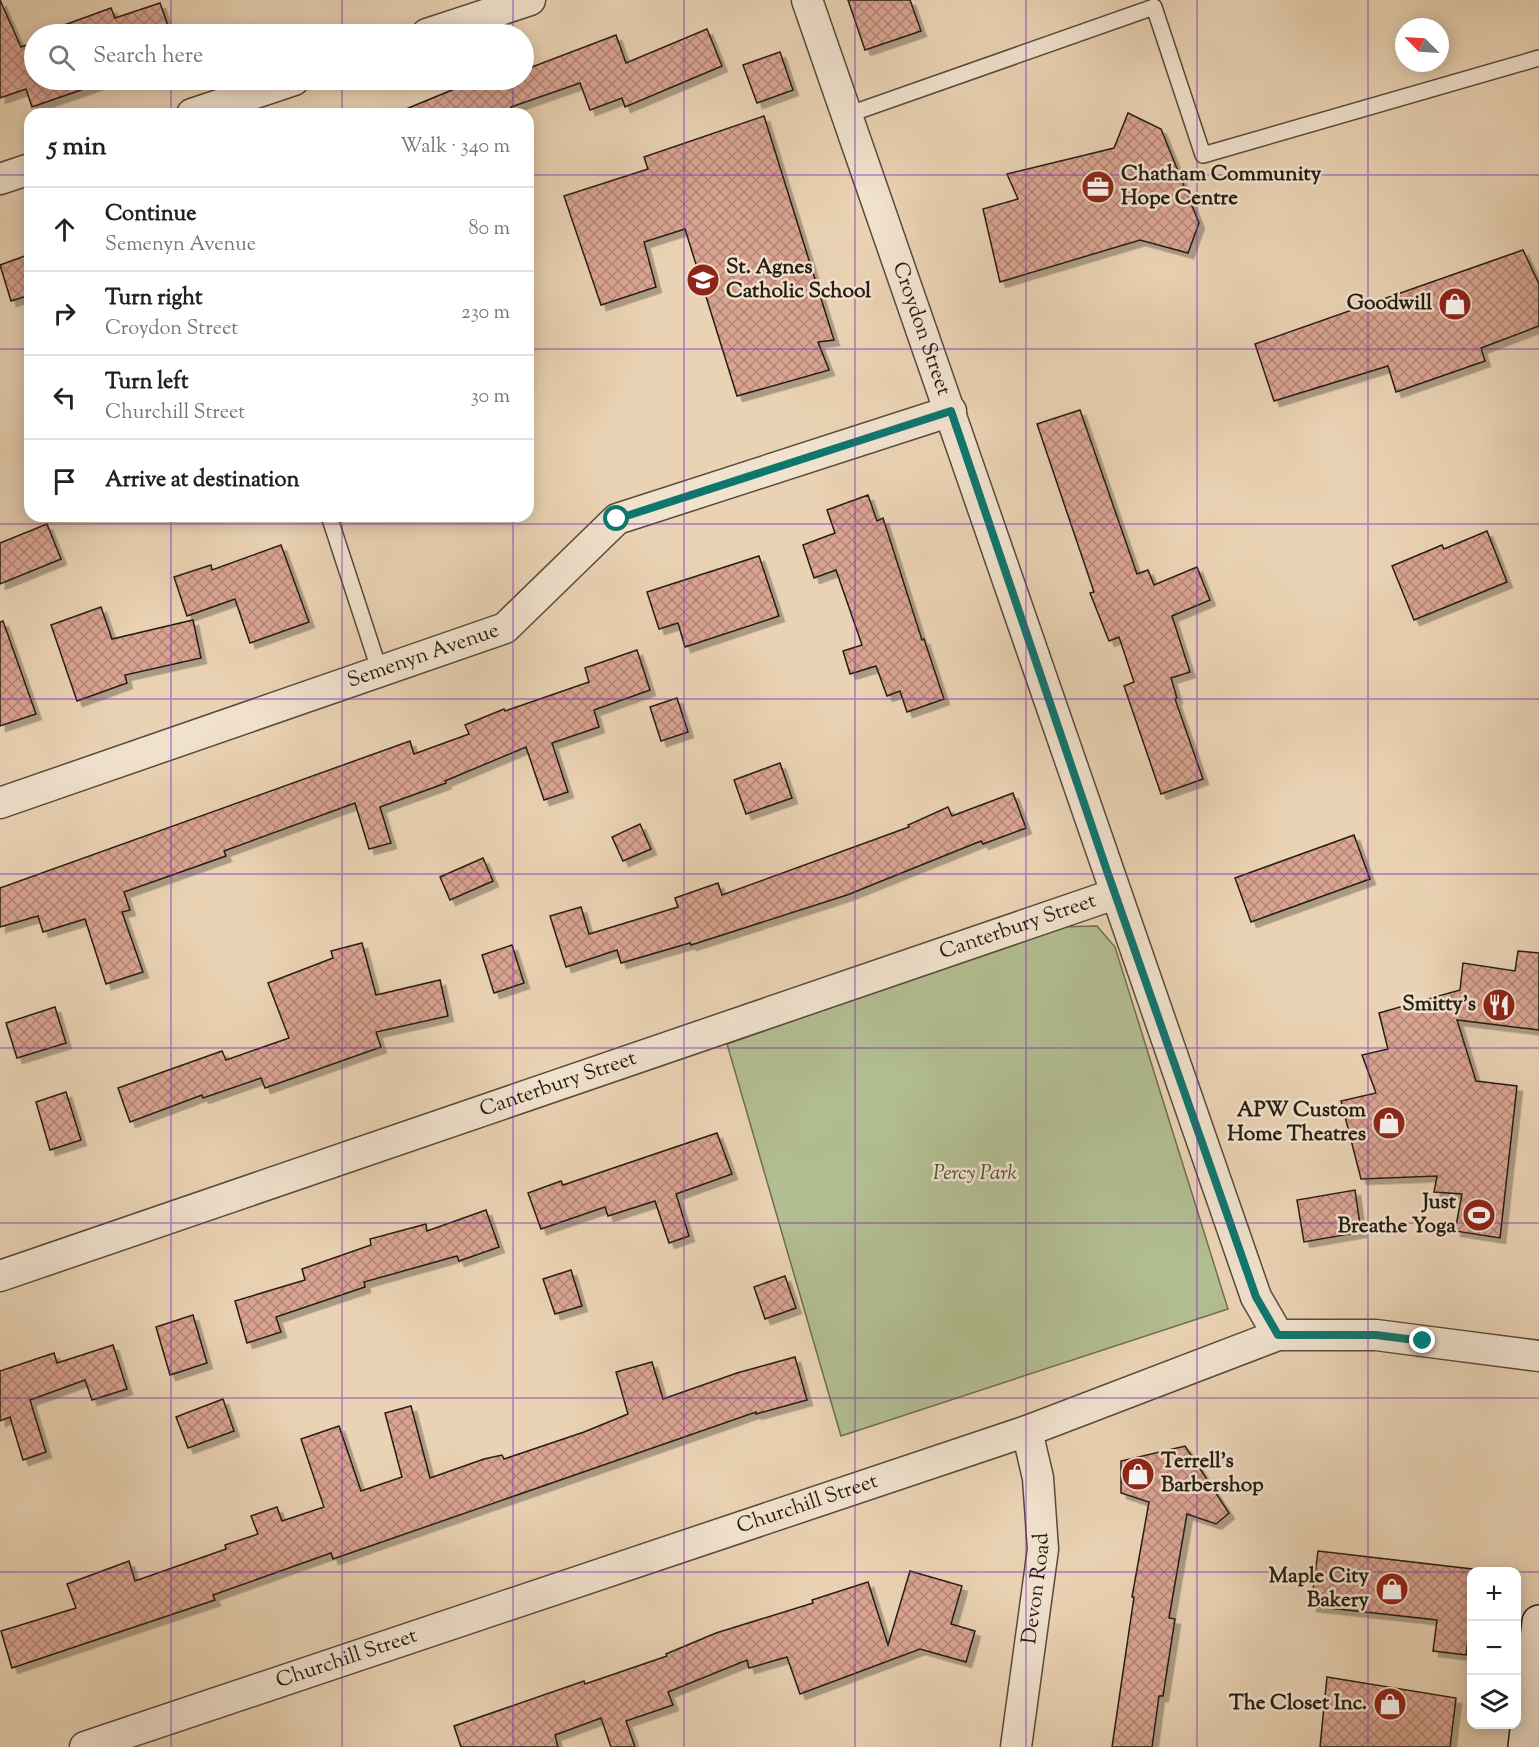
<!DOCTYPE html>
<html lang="en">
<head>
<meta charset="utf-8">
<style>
	:root { --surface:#fff; --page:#f2f2f2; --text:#222; --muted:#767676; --line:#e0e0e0 }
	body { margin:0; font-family:"Sorts Mill Goudy",serif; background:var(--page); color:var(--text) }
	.controls { position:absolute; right:18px; bottom:18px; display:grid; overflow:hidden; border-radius:12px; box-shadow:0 3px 15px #0003 }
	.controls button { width:54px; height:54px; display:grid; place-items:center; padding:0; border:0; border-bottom:2px solid var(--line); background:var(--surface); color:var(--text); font:30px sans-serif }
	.compass { position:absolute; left:1395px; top:18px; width:54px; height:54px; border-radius:50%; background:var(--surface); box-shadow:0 3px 15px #0003; rotate:294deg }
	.stop { position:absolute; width:18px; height:18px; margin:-14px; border:4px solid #0f766e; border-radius:50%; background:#fff }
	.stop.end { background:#0f766e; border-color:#fff; box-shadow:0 2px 6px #0008 }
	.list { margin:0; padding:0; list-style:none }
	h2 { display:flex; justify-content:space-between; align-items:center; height:78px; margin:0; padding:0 24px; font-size:26px }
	h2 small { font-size:20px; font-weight:400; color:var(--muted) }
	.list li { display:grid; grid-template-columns:39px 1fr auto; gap:18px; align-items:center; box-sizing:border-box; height:84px; padding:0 24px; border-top:2px solid var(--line) }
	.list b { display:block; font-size:22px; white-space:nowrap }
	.list p { margin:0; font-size:20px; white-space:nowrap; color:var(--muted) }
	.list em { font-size:20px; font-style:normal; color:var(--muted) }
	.icon { flex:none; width:33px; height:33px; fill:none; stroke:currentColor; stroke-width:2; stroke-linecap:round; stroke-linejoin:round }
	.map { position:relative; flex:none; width:1539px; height:1747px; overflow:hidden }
	.search { position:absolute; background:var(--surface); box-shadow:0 3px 15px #0003; left:24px; top:24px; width:510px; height:66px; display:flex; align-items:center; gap:15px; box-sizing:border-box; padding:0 21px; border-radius:33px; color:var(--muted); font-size:22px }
	.panel { position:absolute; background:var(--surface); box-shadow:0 3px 15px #0003; left:24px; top:108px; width:510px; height:414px; border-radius:18px }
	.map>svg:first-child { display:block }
</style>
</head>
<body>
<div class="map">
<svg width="1539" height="1747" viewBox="0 0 1539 1747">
	<defs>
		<pattern id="building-cross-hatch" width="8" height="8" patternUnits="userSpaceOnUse" patternTransform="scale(1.5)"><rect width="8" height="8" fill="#dba492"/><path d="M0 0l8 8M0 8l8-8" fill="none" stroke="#b18576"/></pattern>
		<filter id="shadow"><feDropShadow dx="5.5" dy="5.5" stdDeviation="0" flood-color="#0004"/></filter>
	</defs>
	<rect width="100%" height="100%" fill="#ead3b4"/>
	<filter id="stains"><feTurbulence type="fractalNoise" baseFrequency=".00333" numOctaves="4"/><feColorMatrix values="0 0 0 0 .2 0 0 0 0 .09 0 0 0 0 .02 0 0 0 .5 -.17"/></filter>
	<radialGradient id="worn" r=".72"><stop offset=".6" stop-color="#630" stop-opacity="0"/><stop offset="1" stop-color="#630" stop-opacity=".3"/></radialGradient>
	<polygon fill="#b2be91" stroke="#6c6e52" stroke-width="1.5" points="1097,926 1115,947 1228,1309 841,1436 727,1044 1056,927"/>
	<g fill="url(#building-cross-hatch)" stroke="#261d13" stroke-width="1.5" filter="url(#shadow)">
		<polygon points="0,0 21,47 34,42 34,80 100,80 101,83 32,107 26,89 0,98"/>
		<polygon points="848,0 910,0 921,31 865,50"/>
		<polygon points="160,3 171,34 46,34 45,32 111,8 115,18"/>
		<polygon points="707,29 722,66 625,107 622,98 590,110 580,83 511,107 514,114 394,114 476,80 524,80 524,70 616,35 626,63"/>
		<polygon points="780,52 793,90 757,103 743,65"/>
		<polygon points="1128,113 1161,129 1199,223 1188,253 1140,240 1000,282 983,209 1018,199 1007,174 1114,148"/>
		<polygon points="764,116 834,340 818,342 829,370 737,396 685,229 644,242 656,287 601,305 564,196 648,169 644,157"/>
		<polygon points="1523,250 1539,284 1539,326 1481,348 1485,361 1396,392 1388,366 1274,401 1255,344"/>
		<polygon points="30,254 30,295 11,301 0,265"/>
		<polygon points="1080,410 1137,574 1148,570 1154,585 1197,567 1210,600 1172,616 1190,672 1171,678 1177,698 1175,699 1203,779 1161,794 1124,686 1134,682 1119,637 1109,641 1090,593 1094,592 1037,424"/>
		<polygon points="868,495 877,521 883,518 922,640 924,639 944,699 907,712 900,691 887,696 876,666 850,674 843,651 862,645 836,570 814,578 803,545 835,533 827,510"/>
		<polygon points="47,524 61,559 0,584 0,543"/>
		<polygon points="1487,531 1507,582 1414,620 1392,566 1442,545 1444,549"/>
		<polygon points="281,545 309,622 250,643 235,599 187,616 174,577 211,565 212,570"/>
		<polygon points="759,556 779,616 685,647 678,623 659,629 647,592"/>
		<polygon points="101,607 112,639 193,620 201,658 125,675 127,683 77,701 51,625"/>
		<polygon points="3,621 36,714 0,726 0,622"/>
		<polygon points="637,650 650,690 594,710 599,727 552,743 568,792 544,800 526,747 445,781 446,783 380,807 391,843 369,849 355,803 224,851 226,856 124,892 130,910 122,912 143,972 106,984 85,919 43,932 38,916 0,927 0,888 410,741 414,754 469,734 465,725 504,709 505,711 589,682 585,668"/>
		<polygon points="677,698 688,732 661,741 650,707"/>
		<polygon points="780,763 792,798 746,814 734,780"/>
		<polygon points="1013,793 1026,828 983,844 981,841 847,895 691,945 690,943 621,963 617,950 566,967 550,916 581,907 589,934 678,907 675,898 718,883 722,895 909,827 908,825 948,807 952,816"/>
		<polygon points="640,824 651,849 623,861 612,837"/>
		<polygon points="1354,835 1370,879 1251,922 1235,878"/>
		<polygon points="483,858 493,881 450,900 440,877"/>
		<polygon points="362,943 376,995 440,980 448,1016 376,1032 381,1047 265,1088 261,1078 203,1098 202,1095 130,1122 118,1088 222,1051 226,1060 289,1038 268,983 333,958 331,951"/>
		<polygon points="512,945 524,983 494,993 482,955"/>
		<polygon points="1518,951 1539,953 1539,1030 1457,1020 1476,1081 1517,1086 1500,1238 1455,1231 1462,1194 1434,1192 1437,1176 1361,1179 1341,1101 1376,1093 1362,1055 1388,1049 1379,1013 1460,990 1463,963 1515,971"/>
		<polygon points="55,1007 66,1043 17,1058 6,1023"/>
		<polygon points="66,1092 81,1140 50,1150 36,1102"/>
		<polygon points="717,1133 732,1174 676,1194 689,1236 669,1243 655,1201 608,1216 605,1207 541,1229 528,1193 561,1181 563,1185"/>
		<polygon points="1355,1190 1361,1232 1304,1242 1297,1200"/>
		<polygon points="486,1210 499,1247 459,1261 457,1256 364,1282 365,1287 276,1317 281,1332 247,1343 235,1301 305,1280 302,1269 371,1245 370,1239 426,1224 427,1231"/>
		<polygon points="571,1270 582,1306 555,1314 543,1279"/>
		<polygon points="785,1276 796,1308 765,1319 754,1287"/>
		<polygon points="193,1315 207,1363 170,1375 156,1327"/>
		<polygon points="113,1345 127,1389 92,1400 85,1380 30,1400 46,1452 23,1460 10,1417 0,1421 0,1371 54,1353 57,1363"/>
		<polygon points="795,1357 807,1400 756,1414 756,1412 333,1559 331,1553 213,1595 215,1600 12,1668 1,1631 76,1608 67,1584 129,1561 135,1581 226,1549 225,1545 258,1534 251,1516 277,1507 282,1521 324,1507 301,1439 339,1426 361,1491 402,1477 385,1413 411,1406 430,1478 484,1459 502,1455 504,1459 584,1432 628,1414 616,1372 652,1362 663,1399 737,1373"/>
		<polygon points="223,1399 234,1431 188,1448 176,1417"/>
		<polygon points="1185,1446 1229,1513 1216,1524 1187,1514 1169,1618 1175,1619 1163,1696 1159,1696 1152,1747 1112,1747 1134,1597 1132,1597 1149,1502 1121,1493 1121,1461"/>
		<polygon points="1318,1551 1472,1569 1472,1612 1466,1655 1433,1651 1437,1620 1311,1606"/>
		<polygon points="910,1571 962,1586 951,1624 975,1631 966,1662 920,1649 800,1694 787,1657 749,1668 747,1660 668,1692 673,1705 626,1721 635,1747 611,1747 601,1718 555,1735 558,1747 461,1747 454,1726 584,1681 585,1684 667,1656 666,1654 716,1633 813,1603 812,1600 868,1582 888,1645"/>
		<polygon points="1327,1677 1456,1698 1450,1747 1320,1747"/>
	</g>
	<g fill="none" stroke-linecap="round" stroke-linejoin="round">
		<g stroke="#574a3b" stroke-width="18">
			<g id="service">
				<polyline points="847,115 1154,7 1203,155 1539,58"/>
				<polyline points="329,516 380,672"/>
			</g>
		</g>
		<g stroke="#574a3b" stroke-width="33">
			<g id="minor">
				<path id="s1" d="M807,0L1256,1297L1278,1335"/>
				<polyline points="427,34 530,0"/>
				<polyline points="192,114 294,80"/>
				<polyline points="0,179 30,169"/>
				<path id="s2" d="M0,803L505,628L617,519L951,411"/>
				<path id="s3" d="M0,1276L1115,894"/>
				<path id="s4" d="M85,1747L1027,1431L1278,1335H1376L1539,1356"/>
				<path id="s5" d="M1016,1747L1043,1549L1038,1478L1027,1431"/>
			</g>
		</g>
		<g stroke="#261d13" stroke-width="36">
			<polyline id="secondary" points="1525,1747 1539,1622"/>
		</g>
		<use href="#service" stroke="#f1e2ce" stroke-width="15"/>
		<use href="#minor" stroke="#f1e2ce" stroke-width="30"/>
		<use href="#secondary" stroke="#f1e2ce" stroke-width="33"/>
	</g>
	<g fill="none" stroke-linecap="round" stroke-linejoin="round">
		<polyline stroke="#0f766e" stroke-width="8" points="617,519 951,411 1107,871 1256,1297 1278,1335 1376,1335 1423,1341"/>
	</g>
	<path fill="none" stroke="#7b2cbf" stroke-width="1.5" stroke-opacity="0.55" d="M171,0V34M342,0V34M513,0V34M684,0V1747M855,0V1747M1026,0V1747M1197,0V1747M1368,0V1747M171,80V114M342,80V114M513,80V114M0,175H30M528,175H1539M0,349H30M528,349H1539M171,516V1747M342,516V1747M513,516V1747M0,524H1539M0,699H1539M0,874H1539M0,1048H1539M0,1223H1539M0,1398H1539M0,1572H1472M1516,1572H1539"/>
	<defs>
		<g id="office-disc" transform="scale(1.725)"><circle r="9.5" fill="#8f2418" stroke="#f1e2ce"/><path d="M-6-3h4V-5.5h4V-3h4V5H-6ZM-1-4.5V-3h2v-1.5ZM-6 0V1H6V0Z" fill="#fff"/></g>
		<g id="school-disc" transform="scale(1.725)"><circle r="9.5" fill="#8f2418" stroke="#f1e2ce"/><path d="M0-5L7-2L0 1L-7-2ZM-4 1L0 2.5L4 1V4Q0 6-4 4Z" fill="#fff"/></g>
		<g id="shop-disc" transform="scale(1.725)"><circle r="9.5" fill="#8f2418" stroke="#f1e2ce"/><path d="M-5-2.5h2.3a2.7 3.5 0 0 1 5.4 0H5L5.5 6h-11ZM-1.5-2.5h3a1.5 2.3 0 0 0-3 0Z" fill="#fff"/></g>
		<g id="restaurant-disc" transform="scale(1.725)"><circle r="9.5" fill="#8f2418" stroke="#f1e2ce"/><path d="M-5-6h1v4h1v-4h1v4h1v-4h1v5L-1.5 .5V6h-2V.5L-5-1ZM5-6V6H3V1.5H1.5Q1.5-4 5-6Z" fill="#fff"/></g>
		<g id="stadium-disc" transform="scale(1.725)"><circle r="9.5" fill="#8f2418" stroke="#f1e2ce"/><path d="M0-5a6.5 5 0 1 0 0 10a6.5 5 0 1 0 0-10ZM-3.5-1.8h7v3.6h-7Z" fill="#fff"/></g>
	</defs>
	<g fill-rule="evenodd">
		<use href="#office-disc" x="1098" y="187"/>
		<use href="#school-disc" x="703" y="280"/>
		<use href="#shop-disc" x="1455" y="304"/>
		<use href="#restaurant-disc" x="1499" y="1005"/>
		<use href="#shop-disc" x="1389" y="1123"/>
		<use href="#stadium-disc" x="1479" y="1215"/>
		<use href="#shop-disc" x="1138" y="1474"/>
		<use href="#shop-disc" x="1392" y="1589"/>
		<use href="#shop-disc" x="1390" y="1704"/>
	</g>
	<g text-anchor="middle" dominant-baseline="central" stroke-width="5" stroke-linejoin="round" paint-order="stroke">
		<g font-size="21" font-weight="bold" fill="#261d13" stroke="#f1e2ce" text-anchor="end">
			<text x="1121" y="175" text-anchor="start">Chatham Community<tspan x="1121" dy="24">Hope Centre</tspan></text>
			<text x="726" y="268" text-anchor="start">St. Agnes<tspan x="726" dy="24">Catholic School</tspan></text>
			<text x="1432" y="304">Goodwill</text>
			<text x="1476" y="1005">Smitty's</text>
			<text x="1366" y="1111">APW Custom<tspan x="1366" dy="24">Home Theatres</tspan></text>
			<text x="1456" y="1203">Just<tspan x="1456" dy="24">Breathe Yoga</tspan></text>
			<text x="1161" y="1462" text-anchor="start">Terrell's<tspan x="1161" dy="24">Barbershop</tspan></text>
			<text x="1369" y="1577">Maple City<tspan x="1369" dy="24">Bakery</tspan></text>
			<text x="1367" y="1704">The Closet Inc.</text>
		</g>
		<g font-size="21" fill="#261d13" stroke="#f1e2ce">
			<text stroke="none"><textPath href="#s1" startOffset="348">Croydon Street</textPath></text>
			<text stroke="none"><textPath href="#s2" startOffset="448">Semenyn Avenue</textPath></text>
			<text stroke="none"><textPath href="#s3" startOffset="1076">Canterbury Street</textPath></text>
			<text stroke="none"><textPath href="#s3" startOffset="590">Canterbury Street</textPath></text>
			<text stroke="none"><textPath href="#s4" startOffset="762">Churchill Street</textPath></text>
			<text stroke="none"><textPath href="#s5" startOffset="160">Devon Road</textPath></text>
			<text stroke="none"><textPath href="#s4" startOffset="276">Churchill Street</textPath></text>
		</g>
		<g font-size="21" font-style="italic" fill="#504d39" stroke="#f1e2ce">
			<text x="975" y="1174">Percy Park</text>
		</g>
	</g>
	<rect width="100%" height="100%" filter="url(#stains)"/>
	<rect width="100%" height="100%" fill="url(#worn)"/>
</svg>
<div class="controls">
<button>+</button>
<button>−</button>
<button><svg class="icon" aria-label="layers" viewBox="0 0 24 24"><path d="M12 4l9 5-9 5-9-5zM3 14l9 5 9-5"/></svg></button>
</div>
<svg class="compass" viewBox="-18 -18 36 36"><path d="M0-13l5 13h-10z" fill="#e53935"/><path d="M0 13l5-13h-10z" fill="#767676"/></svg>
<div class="stop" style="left:617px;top:519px"></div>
<div class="stop end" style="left:1423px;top:1341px"></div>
<div class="search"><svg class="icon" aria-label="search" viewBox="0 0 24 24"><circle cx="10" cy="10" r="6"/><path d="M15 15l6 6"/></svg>Search here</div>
<section class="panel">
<h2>5 min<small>Walk · 340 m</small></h2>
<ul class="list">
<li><svg class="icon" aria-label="ahead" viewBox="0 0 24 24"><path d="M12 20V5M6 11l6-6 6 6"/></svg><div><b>Continue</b><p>Semenyn Avenue</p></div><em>80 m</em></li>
<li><svg class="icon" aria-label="right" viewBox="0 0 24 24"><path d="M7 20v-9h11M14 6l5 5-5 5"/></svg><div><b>Turn right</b><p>Croydon Street</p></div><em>230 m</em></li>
<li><svg class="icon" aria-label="left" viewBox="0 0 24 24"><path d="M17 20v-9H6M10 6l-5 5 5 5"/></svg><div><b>Turn left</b><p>Churchill Street</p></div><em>30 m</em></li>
<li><svg class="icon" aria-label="arrive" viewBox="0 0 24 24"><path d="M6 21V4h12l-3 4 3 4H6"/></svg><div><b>Arrive at destination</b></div></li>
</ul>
</section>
</div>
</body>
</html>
